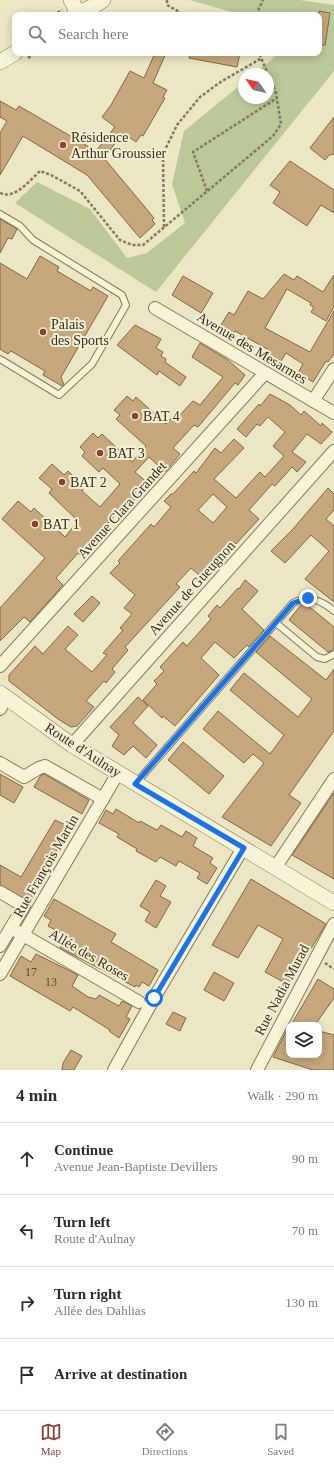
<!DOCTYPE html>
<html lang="en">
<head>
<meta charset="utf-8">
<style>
	:root { --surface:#fff; --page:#f7f7f7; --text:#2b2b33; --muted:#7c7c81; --line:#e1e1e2; --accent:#913f2f }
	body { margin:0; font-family:Georgia,serif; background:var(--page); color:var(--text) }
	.controls { position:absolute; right:12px; bottom:12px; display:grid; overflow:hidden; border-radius:8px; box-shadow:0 2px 10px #0003 }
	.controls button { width:36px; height:36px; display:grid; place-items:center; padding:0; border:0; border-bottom:1px solid var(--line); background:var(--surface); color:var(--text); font:20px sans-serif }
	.compass { position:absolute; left:238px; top:68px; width:36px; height:36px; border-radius:50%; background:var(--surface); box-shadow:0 2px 10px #0003; rotate:304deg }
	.stop { position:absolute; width:12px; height:12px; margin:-9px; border:3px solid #1a73e8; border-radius:50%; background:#fff }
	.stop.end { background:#1a73e8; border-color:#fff; box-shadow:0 1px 4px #0008 }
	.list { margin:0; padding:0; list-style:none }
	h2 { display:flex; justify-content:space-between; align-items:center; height:52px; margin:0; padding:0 16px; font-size:17px }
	h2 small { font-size:13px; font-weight:400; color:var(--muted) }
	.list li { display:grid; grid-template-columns:26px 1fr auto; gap:12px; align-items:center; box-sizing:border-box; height:72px; padding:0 16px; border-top:1px solid var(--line) }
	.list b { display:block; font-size:15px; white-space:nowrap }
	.list p { margin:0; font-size:13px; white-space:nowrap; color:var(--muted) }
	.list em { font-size:13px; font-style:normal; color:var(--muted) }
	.icon { flex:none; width:22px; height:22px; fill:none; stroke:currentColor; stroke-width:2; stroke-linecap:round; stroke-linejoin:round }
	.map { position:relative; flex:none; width:334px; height:1070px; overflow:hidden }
	.search { position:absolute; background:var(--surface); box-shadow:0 2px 10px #0003; left:12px; right:12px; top:12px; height:44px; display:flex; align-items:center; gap:10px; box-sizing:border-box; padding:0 14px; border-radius:8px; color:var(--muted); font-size:15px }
	.sheet { height:340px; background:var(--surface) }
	nav { display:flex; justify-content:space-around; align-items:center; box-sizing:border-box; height:56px; border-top:1px solid var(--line); background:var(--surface); font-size:11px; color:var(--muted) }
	nav a { display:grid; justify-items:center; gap:2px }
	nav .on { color:var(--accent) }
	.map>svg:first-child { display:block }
</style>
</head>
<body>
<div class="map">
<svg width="334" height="1070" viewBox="0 0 334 1070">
	<rect width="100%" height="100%" fill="#ebe6c4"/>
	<polygon fill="#bbc999" points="190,0 300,0 334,5 334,71 156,292 15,203 37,182 90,209 127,258 147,253 185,223 172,184 184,131 244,82 244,98 268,98 268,74 254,74 279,53 319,53 319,15 242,15"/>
	<g fill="#c7a87d" stroke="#836743" fill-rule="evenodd">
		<polygon points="319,11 330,13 325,45 319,45"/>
		<polygon points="155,53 166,53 153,83 167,90 163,97 165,98 143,136 141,135 136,142 123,133 104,158 154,218 152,220 155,224 140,238 87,175 23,136 0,175 0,133 7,121 0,117 0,101 16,110 19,106 96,151 115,127 102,117 111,105 130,71 144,78"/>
		<polygon points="190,53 240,53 237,67 189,58"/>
		<polygon points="334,117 334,154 329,155 325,160 310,148"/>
		<polygon points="290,161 334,190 334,213 321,205 307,226 273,203 280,192 270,185"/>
		<polygon points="0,219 17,229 12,239 8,238 0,253"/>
		<polygon points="40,256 59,267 57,271 91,291 93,287 108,296 61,377 64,385 62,386 43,375 45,371 11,351 8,354 0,349 0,263 27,279"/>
		<polygon points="284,274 294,280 297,276 323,292 334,275 334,307 326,321 311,312 314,307 310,305 311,303 287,289 265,328 310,352 334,311 334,354 328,362 326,361 313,382 298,373 303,364 286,353 281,361 267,353 269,350 235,331 232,336 219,328 229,312 234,315 248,291 263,299"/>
		<polygon points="183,276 213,293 201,313 172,295"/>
		<polygon points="135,325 161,339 156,348 163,352 161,356 166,359 165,362 186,377 180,386 159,371 157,375 117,345"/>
		<polygon points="200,343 228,360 245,375 238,385 235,383 198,427 194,425 173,448 180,454 165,472 149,457 135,472 149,484 127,508 124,505 80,555 78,553 56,578 63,585 30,622 24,617 0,641 0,608 45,558 2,519 18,501 31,512 34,508 65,537 78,521 49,493 52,489 39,478 52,464 64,475 68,471 85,487 82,491 100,507 120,484 103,468 99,472 82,456 85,452 80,447 93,433 98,438 102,434 132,462 146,446 116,419 120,415 114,410 127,396 133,401 136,397 166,424 174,415 177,418 193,401 200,405 223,377 192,357"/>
		<path d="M270,394L290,405L301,415L304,411L321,426L322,423L332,432L321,444L307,434L292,452L306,462L297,472L292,467L275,486L272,484L249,510L259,519L236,544L233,542L210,568L214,572L206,581L191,568L176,584L180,587L125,647L128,650L112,669L115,672L106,683L104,681L86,701L94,707L77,726L71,727L58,719L9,681V675L35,646L43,654L68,626L78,635L65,649L92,672L107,655L103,653L123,630L120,628L132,614L124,608L135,595L110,573L120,563L118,561L151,524L154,527L171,507L164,501L171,494H173L194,471L196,473L215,448L221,453L234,439L244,448L214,479L236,498L260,472L265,477L284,456L273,446L285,432L268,417L260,426L257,424L246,437L237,429L259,404L260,406ZM213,494L227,507L213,523L198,510Z"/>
		<polygon points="328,488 334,494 334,510 326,519 334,526 334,602 305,579 329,551 311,535 285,563 271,551 293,529"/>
		<polygon points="245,580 258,591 242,609 264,630 249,647 247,645 234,658 215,642 201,658 219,675 175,726 163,716 162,718 143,700 157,684 154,681 164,671 160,667 183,642 187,646 211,619 208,616 217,605 220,608 238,588 239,589"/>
		<polygon points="92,596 100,603 83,622 74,614"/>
		<polygon points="306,604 334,627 334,650 328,652 289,620 301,605"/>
		<polygon points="270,636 326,680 334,669 334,731 289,795 301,803 271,846 222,817 264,763 253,754 244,763 203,729 218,711 270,754 284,735 230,690 244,673 298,717 312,699 256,652"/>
		<polygon points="138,697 148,706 133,723 157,745 146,758 133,746 124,755 112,746 119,735 110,727"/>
		<polygon points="183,742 224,776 209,794 168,760"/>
		<polygon points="0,774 23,787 14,803 0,795"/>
		<polygon points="44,774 89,800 82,814 34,787 41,775"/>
		<polygon points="334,793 334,879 292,855"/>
		<polygon points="116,809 139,823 140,821 157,830 161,825 182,837 186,831 197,838 193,846 213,858 210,863 217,868 207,884 197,878 200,873 179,861 176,866 160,857 156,862 136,851 137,849 117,837 119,834 99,823 106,810 113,814"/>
		<polygon points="55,820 70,827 36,886 39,887 30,902 0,885 0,865 21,877"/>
		<polygon points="251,879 326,924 289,985 265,972 283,939 258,925 238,958 212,945"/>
		<polygon points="156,880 166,886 160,896 171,902 156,928 145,921 150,912 140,906"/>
		<polygon points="54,899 116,934 111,942 158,970 149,986 142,982 139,987 136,985 135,987 60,948 66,936 48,926 51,920 44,916"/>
		<polygon points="36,954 78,975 72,986 88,997 96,999 99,995 119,1006 122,1001 132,1006 126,1017 130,1019 119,1038 109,1031 110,1030 73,1007 70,1011 10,976 21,956 31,962"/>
		<polygon points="214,972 234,983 224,1001 204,990"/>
		<polygon points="318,979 334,989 334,998 315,1025 291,1025"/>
		<polygon points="173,1012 186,1018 180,1031 166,1024"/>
		<polygon points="289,1026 289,1055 319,1055 319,1031 334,1035 334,1070 313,1070 273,1057"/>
		<polygon points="71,1050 82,1056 74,1070 62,1070 63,1063"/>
	</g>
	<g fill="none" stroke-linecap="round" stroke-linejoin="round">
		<g stroke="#85795c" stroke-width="8">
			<g id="service">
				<polyline points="0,214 20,226 33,240 122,295 126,305 92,364 59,395 0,359"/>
				<polyline points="276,623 317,657 325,659 334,654"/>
				<path d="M136,783L293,603C309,595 321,600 334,611"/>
			</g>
		</g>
		<g stroke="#85795c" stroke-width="14">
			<g id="minor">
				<polyline points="155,308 334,413"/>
				<polyline points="313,401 334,369"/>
				<polyline points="0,666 265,373"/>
				<polyline points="0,709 6,698"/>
				<polyline points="72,745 334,451"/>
				<polyline points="0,763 24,777 39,768 45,766 103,799"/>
				<polyline points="275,868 334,779"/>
				<polyline points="0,892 24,906 0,946"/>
				<polyline points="11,928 139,1002"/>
				<polyline points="0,974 118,773"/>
				<polyline points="114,1070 154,998 243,848"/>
				<polyline points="257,1070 334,924"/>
			</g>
		</g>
		<g stroke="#85795c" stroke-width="16">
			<g id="tertiary">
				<polyline points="71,0 78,13"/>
				<polyline points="74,15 94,6 103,0"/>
				<polyline points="0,62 15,53"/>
				<polyline points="0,693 72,745 334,903"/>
			</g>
		</g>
		<g stroke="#85795c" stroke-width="2.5" stroke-dasharray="3 2" stroke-linecap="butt">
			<polyline points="167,0 167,5 185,15"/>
			<polyline points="53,15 62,10"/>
			<polyline points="256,15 263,0"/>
			<polyline points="28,58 36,53"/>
			<polyline points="207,191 193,152 277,98"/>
			<path d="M0,193C15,200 30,180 40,171L51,175L80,191L120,240L132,245H143L273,136L281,124L276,93L259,53"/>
			<polyline points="164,227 163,154 177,125 200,97 222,81 262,58"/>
			<polyline points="325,963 334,969"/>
		</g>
		<use href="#service" stroke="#f7f3d7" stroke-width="6"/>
		<use href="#minor" stroke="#f7f3d7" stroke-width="12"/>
		<use href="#tertiary" stroke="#f7f3d7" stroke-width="15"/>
	</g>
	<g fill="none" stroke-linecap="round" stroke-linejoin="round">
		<polyline stroke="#1a73e8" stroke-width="5" points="154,998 244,848 135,784 293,603 308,598"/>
	</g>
	<g fill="#913f2f" stroke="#f3efd4" stroke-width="1.5">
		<circle cx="63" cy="145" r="4"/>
		<circle cx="43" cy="332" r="4"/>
		<circle cx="135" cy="416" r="4"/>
		<circle cx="100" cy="453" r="4"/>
		<circle cx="62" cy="482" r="4"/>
		<circle cx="35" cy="524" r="4"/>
	</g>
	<g text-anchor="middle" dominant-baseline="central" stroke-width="4" stroke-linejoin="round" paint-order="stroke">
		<g font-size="12" fill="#5a4c36">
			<text x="31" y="972">17</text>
			<text x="51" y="982">13</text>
		</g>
		<g font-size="14" fill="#362e1f" stroke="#f3efd4" text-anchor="start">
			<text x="71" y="137">Résidence<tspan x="71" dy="16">Arthur Groussier</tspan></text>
			<text x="51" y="324">Palais<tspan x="51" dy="16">des Sports</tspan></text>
			<text x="143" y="416">BAT 4</text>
			<text x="108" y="453">BAT 3</text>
			<text x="70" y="482">BAT 2</text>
			<text x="43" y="524">BAT 1</text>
		</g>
		<g font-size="14" fill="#362e1f" stroke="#f3efd4">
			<text transform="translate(252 348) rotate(31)">Avenue des Mesarmes</text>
			<text transform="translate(122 510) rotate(-48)">Avenue Clara Grandet</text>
			<text transform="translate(192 588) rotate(-48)">Avenue de Gueugnon</text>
			<text transform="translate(83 750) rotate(33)">Route d'Aulnay</text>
			<text transform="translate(46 866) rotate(-60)">Rue François Martin</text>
			<text transform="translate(89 955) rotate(30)">Allée des Roses</text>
			<text transform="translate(282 990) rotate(-62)">Rue Nadia Murad</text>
		</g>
	</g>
</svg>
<div class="controls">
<button><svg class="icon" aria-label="layers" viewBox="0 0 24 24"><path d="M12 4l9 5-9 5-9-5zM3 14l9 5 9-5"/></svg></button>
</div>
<svg class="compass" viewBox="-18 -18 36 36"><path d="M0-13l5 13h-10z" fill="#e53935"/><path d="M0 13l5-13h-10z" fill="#7c7c81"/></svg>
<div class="stop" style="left:154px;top:998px"></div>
<div class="stop end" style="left:308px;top:598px"></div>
<div class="search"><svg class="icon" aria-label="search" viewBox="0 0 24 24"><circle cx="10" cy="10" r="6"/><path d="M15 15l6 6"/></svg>Search here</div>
</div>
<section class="sheet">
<h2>4 min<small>Walk · 290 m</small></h2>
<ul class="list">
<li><svg class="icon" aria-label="ahead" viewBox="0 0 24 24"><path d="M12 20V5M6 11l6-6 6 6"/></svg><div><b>Continue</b><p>Avenue Jean-Baptiste Devillers</p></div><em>90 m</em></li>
<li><svg class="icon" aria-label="left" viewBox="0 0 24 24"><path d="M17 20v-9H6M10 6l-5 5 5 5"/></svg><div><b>Turn left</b><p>Route d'Aulnay</p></div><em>70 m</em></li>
<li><svg class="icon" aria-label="right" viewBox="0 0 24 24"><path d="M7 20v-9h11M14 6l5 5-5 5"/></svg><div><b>Turn right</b><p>Allée des Dahlias</p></div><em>130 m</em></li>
<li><svg class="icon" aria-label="arrive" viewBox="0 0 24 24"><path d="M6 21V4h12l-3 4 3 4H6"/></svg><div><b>Arrive at destination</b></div></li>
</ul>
</section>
<nav>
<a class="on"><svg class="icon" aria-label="map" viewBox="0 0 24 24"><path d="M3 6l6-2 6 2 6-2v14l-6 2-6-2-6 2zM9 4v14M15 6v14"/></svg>Map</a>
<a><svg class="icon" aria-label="directions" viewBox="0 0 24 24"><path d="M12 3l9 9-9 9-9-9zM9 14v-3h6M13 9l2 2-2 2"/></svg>Directions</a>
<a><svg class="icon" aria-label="saved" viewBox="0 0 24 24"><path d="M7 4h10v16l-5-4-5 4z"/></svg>Saved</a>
</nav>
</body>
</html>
